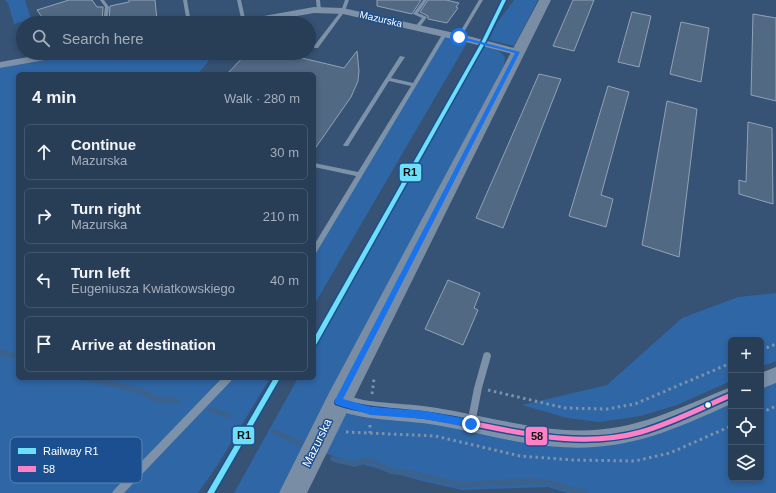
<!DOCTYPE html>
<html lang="en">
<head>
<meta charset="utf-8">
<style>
	:root { --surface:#283e57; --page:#344961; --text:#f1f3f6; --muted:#a5aeba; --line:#44576d }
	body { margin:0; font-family:Helvetica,sans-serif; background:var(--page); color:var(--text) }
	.controls { position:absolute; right:12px; bottom:12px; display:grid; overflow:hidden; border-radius:6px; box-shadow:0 2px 6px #0003 }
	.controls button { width:36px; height:36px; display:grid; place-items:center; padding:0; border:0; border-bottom:1px solid var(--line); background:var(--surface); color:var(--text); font:20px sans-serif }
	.stop { position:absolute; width:12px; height:12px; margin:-9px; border:3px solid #1a73e8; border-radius:50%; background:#fff }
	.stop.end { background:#1a73e8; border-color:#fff; box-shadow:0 1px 4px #0008 }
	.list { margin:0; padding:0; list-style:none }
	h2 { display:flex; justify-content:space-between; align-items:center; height:52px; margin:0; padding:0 16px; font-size:17px }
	h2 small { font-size:13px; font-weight:400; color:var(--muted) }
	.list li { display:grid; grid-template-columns:26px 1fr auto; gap:12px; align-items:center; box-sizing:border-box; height:56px; margin:0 8px 8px; padding:0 8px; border:1px solid var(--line); border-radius:6px }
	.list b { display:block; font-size:15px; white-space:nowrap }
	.list p { margin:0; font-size:13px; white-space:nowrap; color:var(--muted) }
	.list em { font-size:13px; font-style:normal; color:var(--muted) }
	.icon { flex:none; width:22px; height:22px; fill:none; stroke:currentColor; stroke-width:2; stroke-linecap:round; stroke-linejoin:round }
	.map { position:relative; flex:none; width:776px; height:493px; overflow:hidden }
	.search { position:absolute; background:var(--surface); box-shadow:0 2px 6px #0003; left:16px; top:16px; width:300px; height:44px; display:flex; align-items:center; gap:10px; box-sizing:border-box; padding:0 14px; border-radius:22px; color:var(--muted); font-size:15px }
	.panel { position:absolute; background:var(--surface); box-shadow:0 2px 6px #0003; left:16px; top:72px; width:300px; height:308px; border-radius:6px }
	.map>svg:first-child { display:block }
</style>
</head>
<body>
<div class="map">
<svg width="776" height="493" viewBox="0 0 776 493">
	<rect width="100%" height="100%" fill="#365274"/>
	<g fill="#2f66a5">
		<polygon points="5,0 25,0 31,19 14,24 8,3"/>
		<polygon points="514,0 538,0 514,46 489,40 497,23"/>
		<polygon points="443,37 467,43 314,305 314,243 318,244"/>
		<path d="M484,47C493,49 500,50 505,57L504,65L280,493H234L298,378H314V350Z"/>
		<polygon points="88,53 215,53 198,74 18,74 18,378 270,378 217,466 198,493 0,493 0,68"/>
		<polygon points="776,293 776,361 761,367 761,340 731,340 731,381 677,405 641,416 599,422 567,418 522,405 607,385 682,318 738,297"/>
		<polygon points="776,375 776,493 568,493 548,487 462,490 422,481 323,453 347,405 600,439 731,395 731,478 761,478 761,381"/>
	</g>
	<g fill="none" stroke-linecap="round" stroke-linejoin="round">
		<g fill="#3b618d" fill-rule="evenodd">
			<polygon points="0,349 18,354 18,360 0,355"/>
			<polygon points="84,378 99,378 141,388 157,396 177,398 179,399 180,401 179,403 177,404 156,402 140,394 87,381 85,380"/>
			<polygon points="211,407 229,413 230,415 229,417 227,418 209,412 208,410 209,408"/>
			<polygon points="274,429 302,441 303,443 302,445 300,446 272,434 271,432 272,430"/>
			<polygon points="333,456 355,461 368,457 391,468 415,471 459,482 533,478 554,481 585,490 587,491 588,493 573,493 554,487 533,484 459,488 415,477 390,474 368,463 355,467 333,462 331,461 330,459 331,457"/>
		</g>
	</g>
	<g fill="#526984" stroke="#92a2b6">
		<polygon points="69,0 92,0 97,7 103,7 102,23 46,23 37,10"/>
		<polygon points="129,0 155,0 157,20 140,23 109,23 110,6 129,2"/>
		<polygon points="377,0 421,0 412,14 377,6"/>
		<polygon points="428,0 446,0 459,3 456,7 458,8 447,23 428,19 428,16 420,12"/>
		<polygon points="573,0 594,0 574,51 553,46"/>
		<polygon points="632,12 651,16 639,67 618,62"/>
		<polygon points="753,14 776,18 776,101 751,95"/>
		<polygon points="681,22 709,28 701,82 670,74"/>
		<polygon points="357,51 359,71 358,81 351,97 314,150 314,74 227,74 247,53 281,53 344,68"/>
		<polygon points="539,74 561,79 503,228 476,218"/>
		<polygon points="608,86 629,92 601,195 613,199 606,227 569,216"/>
		<polygon points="667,101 697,109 679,257 642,245"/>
		<polygon points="748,122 772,128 773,204 739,194 739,180 746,182"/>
		<polygon points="448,280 480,293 474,308 478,310 463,345 425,329"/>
	</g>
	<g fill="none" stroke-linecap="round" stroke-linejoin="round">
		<g stroke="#7d92a8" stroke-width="3" stroke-dasharray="2.5 3.5" stroke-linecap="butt">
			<polyline points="761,350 776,344"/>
			<polyline points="488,390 565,408 607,409 635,404 731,363"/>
			<polyline points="372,394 374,379"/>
			<polyline points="761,413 776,406"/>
			<polyline points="370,425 370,433"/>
			<polyline points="346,432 435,436 520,456 573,460 635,461 670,453 731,426"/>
		</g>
		<g fill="#7d92a8" fill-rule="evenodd">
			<polygon points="100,0 104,0 109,7 107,23 103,23 105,7"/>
			<polygon points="183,0 187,0 191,23 187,23"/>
			<polygon points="237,0 241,0 246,23 242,23"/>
			<polygon points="316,0 320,0 321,11 317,10"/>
			<polygon points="345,0 349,0 345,11 318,48 314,48 314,46 341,11"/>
			<polygon points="423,0 427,0 418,13 427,17 419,28 417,28 415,27 422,18 413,14"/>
			<polygon points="479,0 483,0 461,37 457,38 457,37"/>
			<polygon points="443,33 447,34 316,253 314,254 314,245 356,176 314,167 314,163 358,172 411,86 389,81 348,146 344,146 343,145 344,144 400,56 405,57 391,78 413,83"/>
			<polygon points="487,352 490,353 491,356 482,388 475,424 474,427 471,428 468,427 467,424 474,388 483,356 484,353"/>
			<polygon points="222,378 232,378 231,381 124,493 112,493 114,490"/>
		</g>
		<g fill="#7d92a8" fill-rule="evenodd">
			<polygon points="314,7 343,8 472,37 521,50 522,52 517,55 470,43 343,14 314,13 258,23 237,23 242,20"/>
			<polygon points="51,53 73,53 68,56 0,68 0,62"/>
			<polygon points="776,367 776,383 761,389 761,373"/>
			<path d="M731,387V404C656,438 610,457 525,443C495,438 466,430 436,425C401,419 365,422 332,408L329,402L332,396C343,392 358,400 370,401C392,404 415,404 437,408C480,415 521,427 565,430C631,434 673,410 731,387Z"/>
		</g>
		<polygon fill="#798da4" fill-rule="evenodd" points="539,0 551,0 307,493 279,493 329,393"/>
		<g stroke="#1b4f8f" stroke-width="8">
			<path id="bus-1" d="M338,402C370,413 404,411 437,417C505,428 572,451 641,432C672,423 701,408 731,395"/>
		</g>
		<use href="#bus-1" stroke="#ff80c5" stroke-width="5"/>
		<g stroke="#1b4f8f" stroke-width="3">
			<g id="rail-1">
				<polygon points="502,0 506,0 485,43 316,345 314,346 314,338 481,43"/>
				<polygon points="274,378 280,378 214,493 207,493"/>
			</g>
		</g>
		<use href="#rail-1" fill="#6ddff8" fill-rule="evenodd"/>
	</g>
	<polygon fill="#1a73e8" points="459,36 520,52 343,399 371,407 425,411 471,420 475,424 471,428 425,419 371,415 338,405 334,402 515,53 457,38"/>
	<circle fill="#fff" stroke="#1b4f8f" stroke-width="1.5" cx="708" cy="405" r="3.5"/>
	<g text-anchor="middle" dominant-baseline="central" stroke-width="3" stroke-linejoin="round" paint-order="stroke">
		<g font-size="10" fill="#fff" stroke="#1b4f8f">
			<text transform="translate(381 19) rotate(13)">Mazurska</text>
		</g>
		<g font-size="12" fill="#fff" stroke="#1b4f8f">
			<text transform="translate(317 443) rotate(-64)">Mazurska</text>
		</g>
	</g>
	<rect x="10" y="437" width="132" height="46" rx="6" fill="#1b4f8f" stroke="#5f84b1" stroke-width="1"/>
	<rect x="18" y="448" width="18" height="6" fill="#6ddff8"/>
	<rect x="18" y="466" width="18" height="6" fill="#ff80c5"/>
	<g font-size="11" fill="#fff">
		<text x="43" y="455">Railway R1</text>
		<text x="43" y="473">58</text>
	</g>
	<g stroke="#1b4f8f" stroke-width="1.5">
		<rect x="399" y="163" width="23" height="19" rx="4" fill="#6ddff8"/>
		<rect x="232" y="426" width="23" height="19" rx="4" fill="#6ddff8"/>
		<rect x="525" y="426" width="23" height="20" rx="4" fill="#ff80c5"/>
	</g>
	<g font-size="11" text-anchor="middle" font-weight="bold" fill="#111">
		<text x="410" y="176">R1</text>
		<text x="244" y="439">R1</text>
		<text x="537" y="440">58</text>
	</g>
</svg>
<div class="controls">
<button>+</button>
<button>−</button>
<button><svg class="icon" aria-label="locate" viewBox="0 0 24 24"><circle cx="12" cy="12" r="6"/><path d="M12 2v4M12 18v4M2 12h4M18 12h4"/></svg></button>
<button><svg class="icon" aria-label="layers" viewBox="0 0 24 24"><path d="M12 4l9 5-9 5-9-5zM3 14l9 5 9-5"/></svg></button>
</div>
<div class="stop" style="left:459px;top:37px"></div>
<div class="stop end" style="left:471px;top:424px"></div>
<div class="search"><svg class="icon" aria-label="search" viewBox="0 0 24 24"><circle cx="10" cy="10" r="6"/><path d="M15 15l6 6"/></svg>Search here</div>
<section class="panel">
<h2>4 min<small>Walk · 280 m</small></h2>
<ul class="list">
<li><svg class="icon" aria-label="ahead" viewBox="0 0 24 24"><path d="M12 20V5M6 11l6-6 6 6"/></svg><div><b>Continue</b><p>Mazurska</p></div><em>30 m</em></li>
<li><svg class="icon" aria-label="right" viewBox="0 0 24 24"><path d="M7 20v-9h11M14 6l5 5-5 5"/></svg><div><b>Turn right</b><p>Mazurska</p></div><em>210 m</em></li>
<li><svg class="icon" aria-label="left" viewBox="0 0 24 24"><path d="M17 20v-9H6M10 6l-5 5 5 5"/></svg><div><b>Turn left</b><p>Eugeniusza Kwiatkowskiego</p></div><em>40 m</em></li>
<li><svg class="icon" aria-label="arrive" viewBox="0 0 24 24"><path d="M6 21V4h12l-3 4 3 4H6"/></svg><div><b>Arrive at destination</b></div></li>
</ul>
</section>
</div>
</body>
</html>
